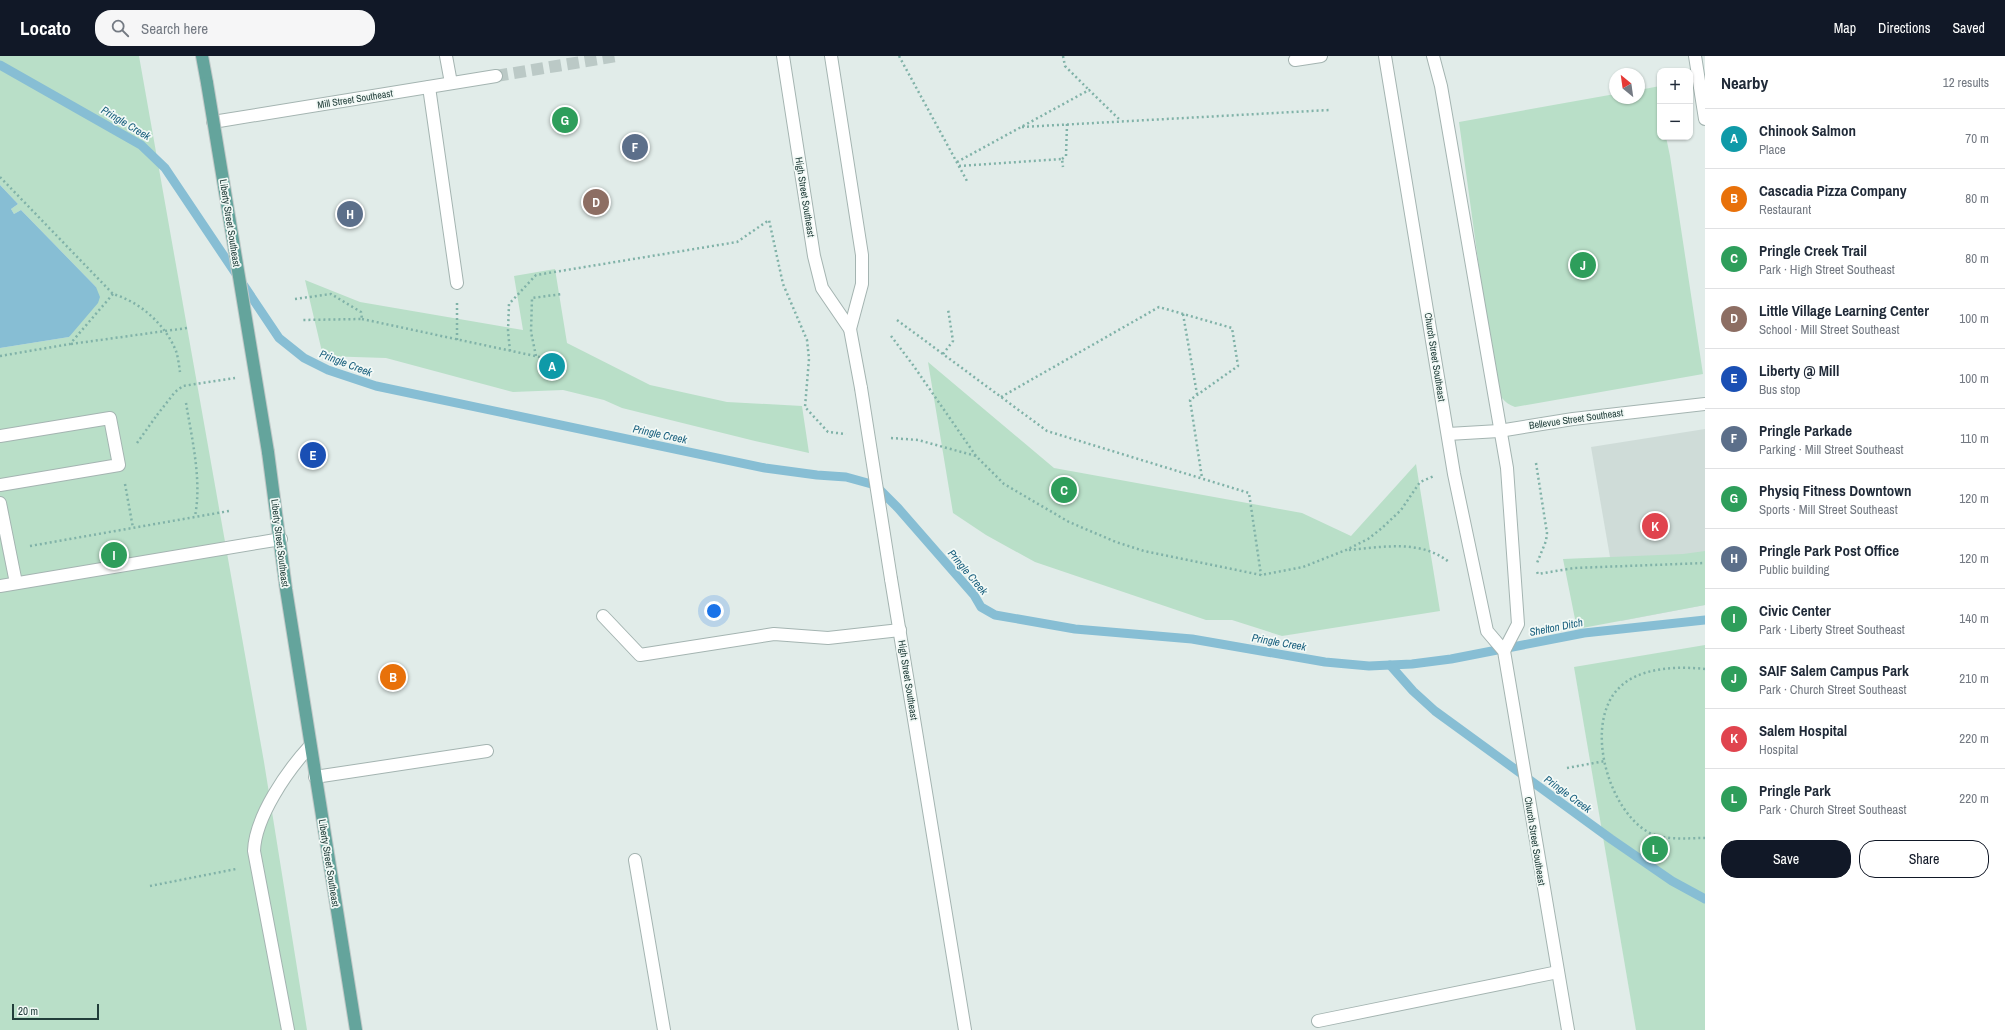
<!DOCTYPE html>
<html lang="en">
<head>
<meta charset="utf-8">
<style>
	:root { --surface:#fff; --page:#f6f6f7; --text:#1f2937; --muted:#747a83; --line:#e0e1e3; --accent:#111827 }
	body { margin:0; font-family:"Archivo Narrow",sans-serif; background:var(--page); color:var(--text) }
	.controls { position:absolute; right:12px; top:12px; display:grid; overflow:hidden; border-radius:8px; box-shadow:0 1px 3px #0004 }
	.controls button { width:36px; height:36px; display:grid; place-items:center; padding:0; border:0; border-bottom:1px solid var(--line); background:var(--surface); color:var(--text); font:20px sans-serif }
	.compass { position:absolute; left:1609px; top:12px; width:36px; height:36px; border-radius:50%; background:var(--surface); box-shadow:0 1px 3px #0004; rotate:331deg }
	.scale { position:absolute; left:12px; bottom:10px; width:87px; box-sizing:border-box; padding-left:4px; border:2px solid #213e3a; border-top:0; font-size:11px; line-height:14px; white-space:nowrap; color:#213e3a; -webkit-text-stroke:3px #f2f9f6; paint-order:stroke }
	.you { position:absolute; left:714px; top:555px; width:14px; height:14px; margin:-10px; border:3px solid #fff; border-radius:50%; background:#1a73e8; box-shadow:0 0 0 6px #1a73e833 }
	.badge { display:grid; place-items:center; width:26px; height:26px; border-radius:50%; background:var(--accent); color:#fff; font-size:13px; font-weight:700 }
	.pin { position:absolute; translate:-50% -50%; border:2px solid #fff; box-shadow:0 1px 4px #0006 }
	.list { margin:0; padding:0; list-style:none }
	h2 { display:flex; justify-content:space-between; align-items:center; height:52px; margin:0; padding:0 16px; font-size:17px }
	h2 small { font-size:13px; font-weight:400; color:var(--muted) }
	.list li { display:grid; grid-template-columns:26px 1fr auto; gap:12px; align-items:center; box-sizing:border-box; height:60px; padding:0 16px; border-top:1px solid var(--line) }
	.list b { display:block; font-size:15px; white-space:nowrap }
	.list p { margin:0; font-size:13px; white-space:nowrap; color:var(--muted) }
	.list em { font-size:13px; font-style:normal; color:var(--muted) }
	.actions { display:flex; gap:8px; padding:12px 16px }
	.actions a { flex:1; padding:9px 0; border:1px solid var(--accent); border-radius:16px; text-align:center; font-size:14px; color:var(--accent) }
	.actions .main { background:var(--accent); color:#fff }
	.icon { flex:none; width:22px; height:22px; fill:none; stroke:currentColor; stroke-width:2; stroke-linecap:round; stroke-linejoin:round }
	.map { position:relative; flex:none; width:1705px; height:974px; overflow:hidden }
	header { display:flex; align-items:center; gap:24px; box-sizing:border-box; height:56px; padding:0 20px; background:var(--accent); color:#fff }
	header strong { font-size:19px }
	nav { display:flex; gap:22px; margin-inline-start:auto; font-size:14px }
	.search { width:280px; height:36px; background:var(--page); display:flex; align-items:center; gap:10px; box-sizing:border-box; padding:0 14px; border-radius:16px; color:var(--muted); font-size:15px }
	main { display:flex }
	aside { flex:1; background:var(--surface) }
	.map>svg:first-child { display:block }
</style>
</head>
<body>
<header>
<strong>Locato</strong>
<div class="search"><svg class="icon" aria-label="search" viewBox="0 0 24 24"><circle cx="10" cy="10" r="6"/><path d="M15 15l6 6"/></svg>Search here</div>
<nav><a>Map</a><a>Directions</a><a>Saved</a></nav>
</header>
<main>
<div class="map">
<svg width="1705" height="974" viewBox="0 0 1705 974">
	<rect width="100%" height="100%" fill="#e1ece9"/>
	<polygon fill="#cfdcd8" points="1705,373 1705,549 1621,565 1591,391"/>
	<g fill="#b9dfc8">
		<polygon points="0,0 139,0 264,706 307,974 0,974 0,292 69,281 96,231 21,154 14,158 11,153 18,148 0,129"/>
		<path d="M1660,30V81H1666L1670,100L1703,318L1515,351C1503,347 1499,339 1495,327L1459,66L1615,38V42H1639V34Z"/>
		<polygon points="555,213 567,287 650,329 727,346 802,350 809,397 755,385 622,352 604,344 563,334 513,336 386,302 323,300 305,224 360,246 523,274 514,220"/>
		<polygon points="928,306 1054,412 1302,457 1351,480 1416,408 1440,555 1282,580 1232,564 1206,564 1035,506 986,479 953,457"/>
		<polygon points="1705,495 1705,549 1577,573 1563,503 1683,498"/>
		<polygon points="1705,589 1705,974 1636,974 1574,611"/>
	</g>
	<polygon fill="#87bed4" points="0,129 18,148 11,153 14,158 21,154 96,231 100,241 98,247 69,281 0,292"/>
	<g fill="none" stroke-linecap="round" stroke-linejoin="round">
		<g stroke="#87bed4" stroke-width="9">
			<polyline points="0,9 141,89 165,112 279,282 304,302 328,314 376,330 765,412 817,419 846,421 875,429 898,452 974,539 981,551 995,559 1075,573 1192,583 1325,606 1369,610 1412,608 1451,603 1584,577 1705,564"/>
			<polyline points="1390,609 1413,635 1435,655 1611,783 1672,825 1705,843"/>
		</g>
		<polyline stroke="#bbc9c6" stroke-width="12" stroke-dasharray="12 6" stroke-linecap="butt" points="496,20 617,0"/>
		<g stroke="#a4b4b1" stroke-width="14">
			<g id="service">
				<polyline points="446,0 451,27"/>
				<polyline points="1695,0 1705,63"/>
				<polyline points="1295,4 1321,0"/>
				<polyline points="429,31 457,227"/>
				<polyline points="0,380 110,362 119,409 0,429"/>
				<polyline points="0,447 16,527"/>
				<polyline points="0,530 281,483"/>
				<polyline points="603,560 640,599 774,578 828,582 900,574"/>
				<polyline points="315,721 487,695"/>
				<polyline points="635,804 664,974"/>
				<polyline points="1318,965 1558,916"/>
				<path d="M288,974L254,795C255,761 287,715 310,690"/>
			</g>
		</g>
		<g stroke="#a4b4b1" stroke-width="14">
			<g id="minor">
				<polyline points="213,66 496,20"/>
				<polyline points="1448,378 1499,375 1573,363 1705,348"/>
			</g>
		</g>
		<g stroke="#a4b4b1" stroke-width="14">
			<g id="tertiary">
				<polyline points="783,0 814,200 822,232 850,273 861,332"/>
				<polyline points="831,0 862,199 862,228 850,273"/>
				<polyline points="1385,0 1454,418 1487,575 1504,595 1568,974"/>
				<polyline points="1433,0 1441,30 1507,412 1518,568 1504,595"/>
				<polyline points="891,523 965,974"/>
			</g>
		</g>
		<g stroke="#c1c9c8" stroke-width="14">
			<g id="primary">
				<polyline points="202,0 207,27"/>
				<polyline points="268,396 286,533 356,974"/>
			</g>
		</g>
		<g stroke="#80b2a8" stroke-width="2.5" stroke-dasharray="2 3" stroke-linecap="butt">
			<polyline points="899,0 967,125"/>
			<polyline points="1063,0 1065,10 1089,34"/>
			<polyline points="1022,71 1329,54"/>
			<polyline points="1062,103 1066,100 1067,68"/>
			<polyline points="957,106 1089,34 1121,65"/>
			<polyline points="959,110 1062,103 1063,111"/>
			<path d="M0,121L113,238C140,246 165,268 176,295C178,301 179,309 180,316"/>
			<polyline points="295,243 331,238 361,256 362,263 303,264"/>
			<polyline points="1183,258 1197,338"/>
			<polyline points="362,263 563,306"/>
			<polyline points="897,264 1047,375 1249,437 1261,519"/>
			<polyline points="891,280 913,309 976,400 1004,428 1069,466 1116,486 1144,495 1261,519 1303,511 1346,494 1368,483 1382,472 1401,454 1420,426 1434,420"/>
			<polyline points="457,284 457,247"/>
			<polyline points="71,288 187,272"/>
			<polyline points="510,295 508,275 509,248 536,219 737,186 769,164 783,228 807,284 809,303 805,351 828,376 846,378"/>
			<polyline points="943,298 953,285 948,253"/>
			<polyline points="0,300 70,288 113,238"/>
			<polyline points="536,300 531,276 532,242 562,238"/>
			<polyline points="1001,341 1159,251 1232,272 1238,310 1190,344 1202,422"/>
			<path d="M186,347C192,383 202,425 195,460"/>
			<polyline points="891,382 918,384 976,400"/>
			<polyline points="137,387 157,359"/>
			<polyline points="1536,407 1547,477 1546,485 1537,507"/>
			<polyline points="125,428 133,472"/>
			<polyline points="30,490 229,455"/>
			<path d="M1349,494C1383,491 1422,483 1450,507"/>
			<polyline points="1537,516 1538,518 1574,512 1705,507"/>
			<path d="M1705,613C1678,610 1638,611 1618,633C1584,669 1608,753 1648,776C1665,785 1687,782 1705,782"/>
			<polyline points="1567,712 1605,705"/>
			<polyline points="150,830 236,813"/>
		</g>
		<use href="#service" stroke="#fff" stroke-width="12"/>
		<use href="#minor" stroke="#fff" stroke-width="12"/>
		<use href="#tertiary" stroke="#fff" stroke-width="12"/>
		<use href="#primary" stroke="#64a49c" stroke-width="12"/>
		<g stroke="#a4b4b1" stroke-width="14" stroke-linecap="butt">
			<polyline id="tertiary-bridge" points="861,332 891,523"/>
		</g>
		<g stroke="#c1c9c8" stroke-width="14" stroke-linecap="butt">
			<polyline id="primary-bridge" points="207,27 268,396"/>
		</g>
		<polyline stroke="#80b2a8" stroke-width="2.5" stroke-dasharray="2 3" stroke-linecap="butt" points="157,359 175,336 183,330 235,322"/>
		<use href="#tertiary-bridge" stroke="#fff" stroke-width="12"/>
		<use href="#primary-bridge" stroke="#64a49c" stroke-width="12"/>
	</g>
	<g text-anchor="middle" dominant-baseline="central" stroke-width="3.5" stroke-linejoin="round" paint-order="stroke">
		<g font-size="10" fill="#213e3a" stroke="#f2f9f6">
			<text transform="translate(355 43) rotate(-9)">Mill Street Southeast</text>
			<text transform="translate(805 141) rotate(81)">High Street Southeast</text>
			<text transform="translate(230 167) rotate(81)">Liberty Street Southeast</text>
			<text transform="translate(1435 301) rotate(81)">Church Street Southeast</text>
			<text transform="translate(1576 363) rotate(-8)">Bellevue Street Southeast</text>
			<text transform="translate(280 487) rotate(83)">Liberty Street Southeast</text>
			<text transform="translate(908 624) rotate(81)">High Street Southeast</text>
			<text transform="translate(1535 785) rotate(81)">Church Street Southeast</text>
			<text transform="translate(329 807) rotate(81)">Liberty Street Southeast</text>
		</g>
		<g font-size="11" font-style="italic" fill="#185f7d" stroke="#f2f9f6">
			<text transform="translate(126 67) rotate(31)">Pringle Creek</text>
			<text transform="translate(346 307) rotate(21)">Pringle Creek</text>
			<text transform="translate(660 378) rotate(12)">Pringle Creek</text>
			<text transform="translate(968 516) rotate(50)">Pringle Creek</text>
			<text transform="translate(1556 571) rotate(-11)">Shelton Ditch</text>
			<text transform="translate(1279 586) rotate(10)">Pringle Creek</text>
			<text transform="translate(1568 738) rotate(36)">Pringle Creek</text>
		</g>
	</g>
</svg>
<div class="controls">
<button>+</button>
<button>−</button>
</div>
<svg class="compass" viewBox="-18 -18 36 36"><path d="M0-13l5 13h-10z" fill="#e53935"/><path d="M0 13l5-13h-10z" fill="#747a83"/></svg>
<div class="scale">20 m</div>
<div class="you"></div>
<div class="pin badge" style="left:552px;top:310px;background:#0f9aa8">A</div>
<div class="pin badge" style="left:393px;top:621px;background:#e8710a">B</div>
<div class="pin badge" style="left:1064px;top:434px;background:#2e9e5b">C</div>
<div class="pin badge" style="left:596px;top:146px;background:#8d6e63">D</div>
<div class="pin badge" style="left:313px;top:399px;background:#1a4fb4">E</div>
<div class="pin badge" style="left:635px;top:91px;background:#5c6f8a">F</div>
<div class="pin badge" style="left:565px;top:64px;background:#2e9e5b">G</div>
<div class="pin badge" style="left:350px;top:158px;background:#5c6f8a">H</div>
<div class="pin badge" style="left:114px;top:499px;background:#2e9e5b">I</div>
<div class="pin badge" style="left:1583px;top:209px;background:#2e9e5b">J</div>
<div class="pin badge" style="left:1655px;top:470px;background:#e0444e">K</div>
<div class="pin badge" style="left:1655px;top:793px;background:#2e9e5b">L</div>
</div>
<aside>
<h2>Nearby<small>12 results</small></h2>
<ul class="list">
<li><span class="badge" style="background:#0f9aa8">A</span><div><b>Chinook Salmon</b><p>Place</p></div><em>70 m</em></li>
<li><span class="badge" style="background:#e8710a">B</span><div><b>Cascadia Pizza Company</b><p>Restaurant</p></div><em>80 m</em></li>
<li><span class="badge" style="background:#2e9e5b">C</span><div><b>Pringle Creek Trail</b><p>Park · High Street Southeast</p></div><em>80 m</em></li>
<li><span class="badge" style="background:#8d6e63">D</span><div><b>Little Village Learning Center</b><p>School · Mill Street Southeast</p></div><em>100 m</em></li>
<li><span class="badge" style="background:#1a4fb4">E</span><div><b>Liberty @ Mill</b><p>Bus stop</p></div><em>100 m</em></li>
<li><span class="badge" style="background:#5c6f8a">F</span><div><b>Pringle Parkade</b><p>Parking · Mill Street Southeast</p></div><em>110 m</em></li>
<li><span class="badge" style="background:#2e9e5b">G</span><div><b>Physiq Fitness Downtown</b><p>Sports · Mill Street Southeast</p></div><em>120 m</em></li>
<li><span class="badge" style="background:#5c6f8a">H</span><div><b>Pringle Park Post Office</b><p>Public building</p></div><em>120 m</em></li>
<li><span class="badge" style="background:#2e9e5b">I</span><div><b>Civic Center</b><p>Park · Liberty Street Southeast</p></div><em>140 m</em></li>
<li><span class="badge" style="background:#2e9e5b">J</span><div><b>SAIF Salem Campus Park</b><p>Park · Church Street Southeast</p></div><em>210 m</em></li>
<li><span class="badge" style="background:#e0444e">K</span><div><b>Salem Hospital</b><p>Hospital</p></div><em>220 m</em></li>
<li><span class="badge" style="background:#2e9e5b">L</span><div><b>Pringle Park</b><p>Park · Church Street Southeast</p></div><em>220 m</em></li>
</ul>
<div class="actions"><a class="main">Save</a><a>Share</a></div>
</aside>
</main>
</body>
</html>
